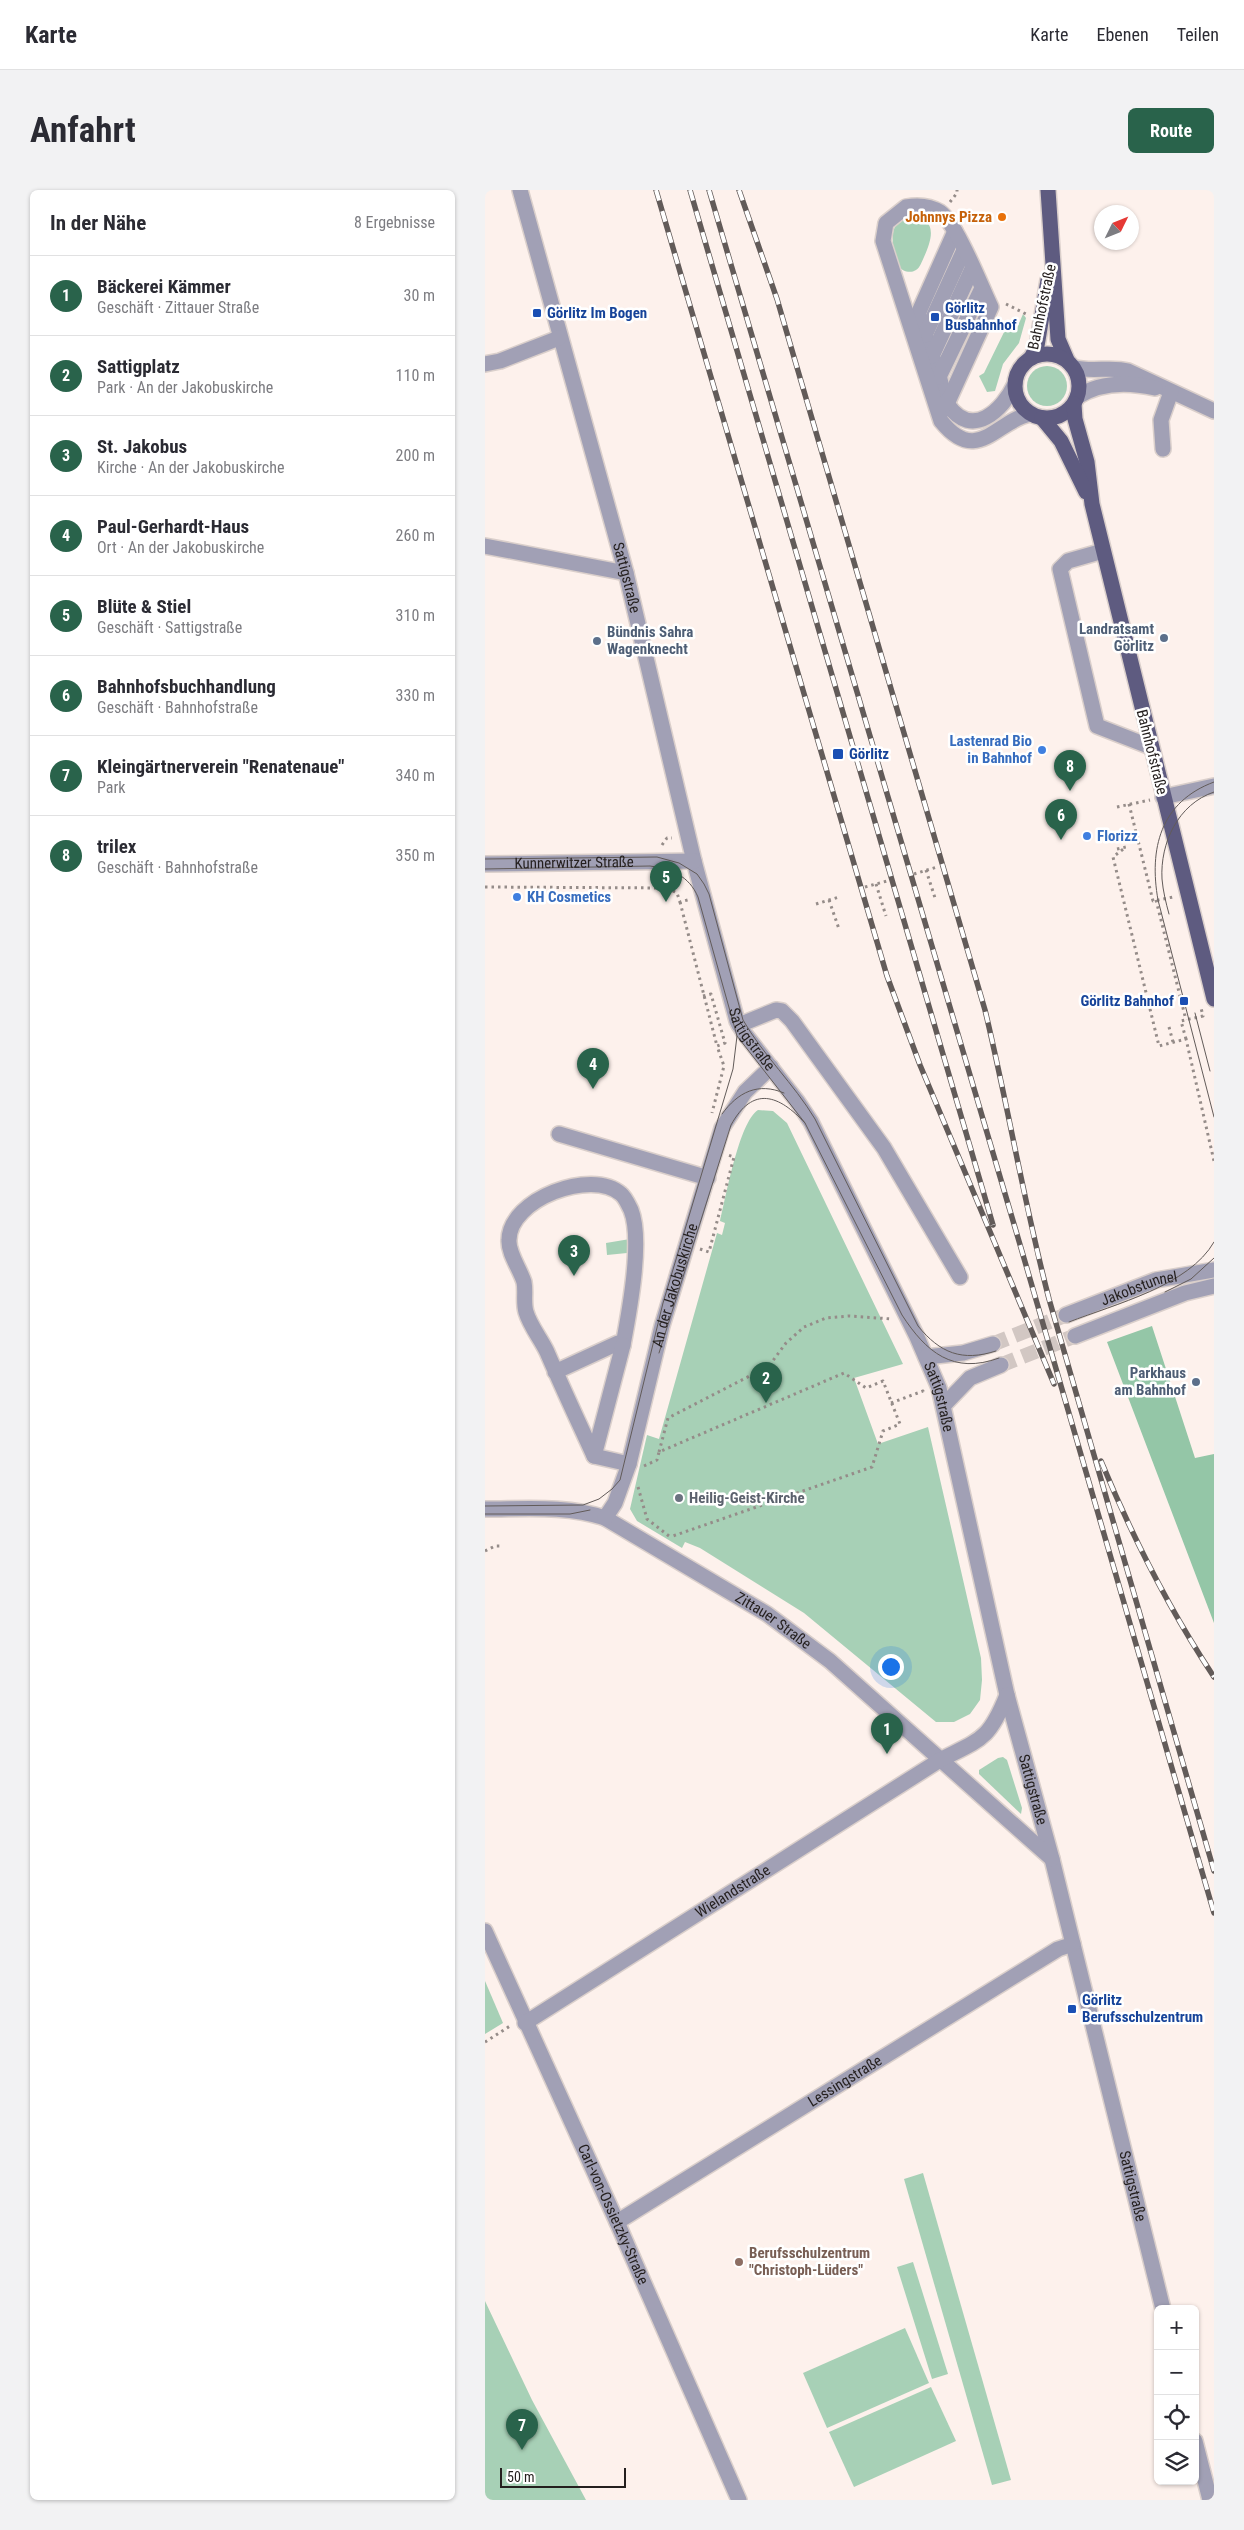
<!DOCTYPE html>
<html lang="de">
<head>
<meta charset="utf-8">
<style>
	:root { --surface:#fff; --page:#f2f2f3; --text:#2b2b33; --muted:#7c7c81; --line:#e1e1e2; --accent:#29634b }
	body { margin:0; font-family:"Roboto Condensed",sans-serif; background:var(--page); color:var(--text) }
	.controls { position:absolute; right:15px; bottom:15px; display:grid; overflow:hidden; border-radius:8px; box-shadow:0 1px 4px #0004 }
	.controls button { width:45px; height:45px; display:grid; place-items:center; padding:0; border:0; border-bottom:1px solid var(--line); background:var(--surface); color:var(--text); font:25px sans-serif }
	.compass { position:absolute; left:609px; top:15px; width:45px; height:45px; border-radius:50%; background:var(--surface); box-shadow:0 1px 4px #0004; rotate:47deg }
	.scale { position:absolute; left:15px; bottom:12px; width:126px; box-sizing:border-box; padding-left:5px; border:2px solid #241f1e; border-top:0; font-size:14px; line-height:18px; white-space:nowrap; color:#241f1e; -webkit-text-stroke:4px #fff; paint-order:stroke }
	.you { position:absolute; left:405px; top:1476px; width:18px; height:18px; margin:-12px; border:4px solid #fff; border-radius:50%; background:#1a73e8; box-shadow:0 0 0 8px #1a73e833 }
	.badge { display:grid; place-items:center; width:32px; height:32px; border-radius:50%; background:var(--accent); color:#fff; font-size:16px; font-weight:700 }
	.pin { position:absolute; translate:-50% -41px; filter:drop-shadow(0 1px 2px #0008) }
	.pin::after { content:''; position:absolute; top:26px; width:18px; height:15px; background:inherit; clip-path:polygon(0 0,100% 0,50% 100%) }
	.list { margin:0; padding:0; list-style:none }
	h2 { display:flex; justify-content:space-between; align-items:center; height:65px; margin:0; padding:0 20px; font-size:21px }
	h2 small { font-size:16px; font-weight:400; color:var(--muted) }
	.list li { display:grid; grid-template-columns:32px 1fr auto; gap:15px; align-items:center; box-sizing:border-box; height:80px; padding:0 20px; border-top:1px solid var(--line) }
	.list b { display:block; font-size:19px; white-space:nowrap }
	.list p { margin:0; font-size:16px; white-space:nowrap; color:var(--muted) }
	.list em { font-size:16px; font-style:normal; color:var(--muted) }
	.icon { flex:none; width:28px; height:28px; fill:none; stroke:currentColor; stroke-width:2; stroke-linecap:round; stroke-linejoin:round }
	.map { position:relative; flex:none; width:729px; height:2310px; overflow:hidden; border-radius:8px }
	header { display:flex; align-items:center; gap:30px; box-sizing:border-box; height:70px; padding:0 25px; background:var(--surface); border-bottom:1px solid var(--line) }
	header strong { font-size:24px }
	nav { display:flex; gap:28px; margin-inline-start:auto; font-size:18px }
	.intro { display:flex; align-items:center; justify-content:space-between; box-sizing:border-box; height:120px; padding:0 30px }
	h1 { margin:0; font-size:35px }
	.button { padding:12px 22px; border-radius:8px; background:var(--accent); color:#fff; font-size:18px; font-weight:700 }
	main { display:flex; gap:30px; padding:0 30px }
	aside { flex:1; background:var(--surface); border-radius:8px; box-shadow:0 1px 4px #0004 }
	.map>svg:first-child { display:block }
</style>
</head>
<body>
<header>
<strong>Karte</strong>
<nav><a>Karte</a><a>Ebenen</a><a>Teilen</a></nav>
</header>
<div class="intro"><h1>Anfahrt</h1><a class="button">Route</a></div>
<main>
<aside>
<h2>In der Nähe<small>8 Ergebnisse</small></h2>
<ul class="list">
<li><span class="badge">1</span><div><b>Bäckerei Kämmer</b><p>Geschäft · Zittauer Straße</p></div><em>30 m</em></li>
<li><span class="badge">2</span><div><b>Sattigplatz</b><p>Park · An der Jakobuskirche</p></div><em>110 m</em></li>
<li><span class="badge">3</span><div><b>St. Jakobus</b><p>Kirche · An der Jakobuskirche</p></div><em>200 m</em></li>
<li><span class="badge">4</span><div><b>Paul-Gerhardt-Haus</b><p>Ort · An der Jakobuskirche</p></div><em>260 m</em></li>
<li><span class="badge">5</span><div><b>Blüte &amp; Stiel</b><p>Geschäft · Sattigstraße</p></div><em>310 m</em></li>
<li><span class="badge">6</span><div><b>Bahnhofsbuchhandlung</b><p>Geschäft · Bahnhofstraße</p></div><em>330 m</em></li>
<li><span class="badge">7</span><div><b>Kleingärtnerverein &quot;Renatenaue&quot;</b><p>Park</p></div><em>340 m</em></li>
<li><span class="badge">8</span><div><b>trilex</b><p>Geschäft · Bahnhofstraße</p></div><em>350 m</em></li>
</ul>
</aside>
<div class="map">
<svg width="729" height="2310" viewBox="0 0 729 2310">
	<rect width="100%" height="100%" fill="#fdf1ec"/>
	<g fill="#a7d0b6">
		<path d="M424,27C454,27 447,49 439,67C437,71 435,78 431,80C425,84 417,81 413,76C408,59 400,32 424,27Z"/>
		<polygon points="538,124 541,128 534,153 518,174 510,201 502,202 494,186 499,183 523,134 532,138"/>
		<circle cx="562" cy="196" r="20"/>
		<path d="M273,920L288,921L302,933L418,1174L369,1188L393,1254L443,1237L496,1468L497,1490L495,1510L485,1524L469,1532H451L319,1423L215,1358L200,1352L197,1358L152,1331L145,1319L162,1245L174,1249L232,1043L237,1045L240,1033L235,1031C241,1007 254,932 273,920Z"/>
		<polygon points="145,1049 142,1063 122,1065 121,1053"/>
		<polygon points="518,1567 522,1570 537,1618 536,1624 494,1584 494,1580 513,1568"/>
		<polygon points="0,1791 18,1833 0,1844"/>
		<polygon points="438,1983 526,2290 507,2295 419,1989"/>
		<polygon points="428,2072 463,2184 447,2189 412,2077"/>
		<polygon points="0,2111 47,2210 101,2310 0,2310"/>
		<polygon points="420,2138 444,2193 342,2238 318,2183"/>
		<polygon points="446,2197 471,2251 369,2297 344,2242"/>
	</g>
	<polygon fill="#94c6a7" points="667,1136 710,1268 729,1264 729,1433 622,1152"/>
	<g fill="none" stroke-linecap="round" stroke-linejoin="round">
		<g stroke="#d2c7c3" stroke-width="15" stroke-dasharray="15 8" stroke-linecap="butt">
			<polyline points="508,1154 581,1125"/>
			<polyline points="516,1175 590,1146"/>
		</g>
		<g stroke="#dacfcb" stroke-width="18">
			<g id="minor">
				<path id="s1" d="M35,0L141,383L209,671L252,831L259,843L312,911L326,932L432,1147L454,1198L522,1505L567,1669L678,2119"/>
				<path d="M470,41L433,124C440,145 447,165 454,186C457,195 458,207 463,215C487,250 518,220 530,194"/>
				<polyline points="440,145 479,60"/>
				<polyline points="447,166 487,79"/>
				<polyline points="0,174 15,171 74,148"/>
				<path d="M588,177C606,183 625,176 643,181L729,221"/>
				<polyline points="454,187 497,98"/>
				<path d="M592,207C615,192 644,192 670,198"/>
				<path d="M462,214L506,117C496,96 472,34 455,22C445,16 432,15 421,17L401,33L398,51L456,231C492,276 511,231 545,224"/>
				<polyline points="678,259 676,230 686,202"/>
				<polyline points="0,356 141,383"/>
				<polyline points="618,361 583,371 575,379 612,536 666,557"/>
				<polyline points="678,607 729,596"/>
				<path id="s2" d="M0,674L209,671"/>
				<polyline points="254,835 291,820 297,821 307,831 399,958 475,1087"/>
				<polyline points="74,944 223,988"/>
				<path id="s3" d="M581,1125L671,1090L729,1080"/>
				<polyline points="590,1146 700,1103 729,1096"/>
				<polyline points="441,1167 478,1163 508,1154"/>
				<path d="M70,1182L133,1153L138,1155C144,1123 158,1050 146,1020C144,1016 140,1007 136,1004C107,978 24,1009 24,1050C23,1063 35,1079 39,1092C41,1102 38,1112 41,1122C45,1136 56,1149 62,1162C77,1197 93,1231 109,1266L144,1274"/>
				<polyline points="459,1215 485,1188 516,1175"/>
				<polyline points="109,1266 138,1155"/>
				<path id="s4" d="M0,1319C40,1319 82,1315 120,1328L282,1424L345,1471L567,1669"/>
				<path id="s5" d="M120,1328L130,1313L144,1274L177,1136L237,938L260,902L286,877"/>
				<path id="s6" d="M0,1741L132,2032L254,2310"/>
				<path id="s7" d="M40,1833L455,1570C496,1549 504,1550 522,1505"/>
				<path id="s8" d="M132,2032L573,1759L588,1754"/>
				<polyline points="710,2251 725,2310"/>
			</g>
		</g>
		<g stroke="#dacfcb" stroke-width="18">
			<g id="major">
				<polyline points="563,0 573,149 582,170"/>
				<circle cx="562" cy="196" r="32"/>
				<polyline points="546,168 552,156 563,90"/>
				<polyline points="589,214 590,229 602,272 607,314 729,809"/>
				<polyline points="557,228 576,251 601,302"/>
			</g>
		</g>
		<g stroke="#958c89" stroke-width="3" stroke-dasharray="2.5 4" stroke-linecap="butt">
			<polyline points="465,12 472,3 472,0"/>
			<polyline points="521,114 543,125"/>
			<polyline points="644,614 668,711 688,707"/>
			<polyline points="632,617 665,610"/>
			<polyline points="177,655 182,648 187,648"/>
			<polyline points="632,659 641,657 628,667 674,856 701,849 729,971"/>
			<polyline points="441,680 451,711"/>
			<polyline points="429,684 452,677"/>
			<polyline points="391,694 401,726"/>
			<polyline points="0,697 182,698 192,703 195,712 206,709"/>
			<polyline points="380,697 402,691"/>
			<polyline points="344,710 354,739"/>
			<polyline points="671,710 701,830"/>
			<polyline points="195,712 232,856"/>
			<polyline points="331,714 354,707"/>
			<polyline points="218,806 226,804 240,853 232,856 239,876 227,923"/>
			<polyline points="684,837 688,852"/>
			<polyline points="701,849 696,831 718,826 716,818"/>
			<polyline points="215,1059 224,1062 249,967 243,965"/>
			<polyline points="406,1213 438,1201 439,1204"/>
			<polyline points="174,1262 183,1228 284,1176 301,1153 319,1137 341,1128 364,1126 407,1129"/>
			<polyline points="159,1276 172,1270 174,1262 359,1183 381,1198 398,1191 415,1234 398,1241 387,1277 185,1347"/>
			<polyline points="153,1297 162,1329 184,1346"/>
			<polyline points="0,1361 10,1356 17,1356"/>
			<polyline points="0,1852 25,1836"/>
		</g>
		<use href="#minor" stroke="#a1a0b5" stroke-width="15"/>
		<use href="#major" stroke="#5e5b80" stroke-width="15"/>
		<g stroke="#625b59" stroke-width="1">
			<path d="M729,592C675,612 664,659 673,710L729,927"/>
			<path d="M0,669L172,667L194,673L212,684L219,694L224,704L258,830C278,865 309,894 330,929L433,1136C455,1163 477,1172 511,1161"/>
			<path d="M0,679L165,676C187,679 204,686 213,707L252,846L248,879L178,1113L135,1290L127,1299L114,1309L98,1315L0,1316"/>
			<path d="M684,724C681,713 678,701 677,689C675,653 693,614 729,602"/>
			<polyline points="710,823 725,881"/>
			<path d="M252,846L320,933L417,1125C441,1162 468,1185 514,1168"/>
			<path d="M237,924C253,902 273,892 299,903"/>
			<polyline points="680,1102 706,1089 729,1068"/>
			<path d="M584,1132C630,1114 704,1096 729,1052"/>
			<path d="M174,1163L246,935C268,895 294,905 320,933"/>
			<polyline points="0,1324 85,1324 105,1320"/>
		</g>
		<g stroke="#625b59" stroke-width="5.5">
			<g id="rail">
				<polyline points="171,0 402,786 435,875 569,1194"/>
				<polyline points="205,0 508,1035"/>
				<polyline points="224,0 536,1058 729,1723"/>
				<path d="M254,0L292,109L500,820C523,916 539,1013 564,1109L729,1681"/>
				<path d="M616,1271C647,1346 684,1419 729,1487"/>
			</g>
		</g>
		<use href="#rail" stroke="#fff" stroke-width="4" stroke-dasharray="11" stroke-linecap="butt"/>
	</g>
	<circle fill="#e8710a" stroke="#fff" stroke-width="2" cx="517" cy="27" r="5"/>
	<g fill="#1a4fb4" stroke="#fff" stroke-width="2">
		<rect x="47" y="118" width="10" height="10" rx="2.5"/>
		<rect x="445" y="122" width="10" height="10" rx="2.5"/>
		<rect x="347" y="558" width="12" height="12" rx="2.5"/>
		<rect x="694" y="806" width="10" height="10" rx="2.5"/>
		<rect x="582" y="1814" width="10" height="10" rx="2.5"/>
	</g>
	<g fill="#5c6f8a" stroke="#fff" stroke-width="2">
		<circle cx="679" cy="448" r="5"/>
		<circle cx="112" cy="451" r="5"/>
		<circle cx="711" cy="1192" r="5"/>
	</g>
	<g fill="#3f7fe0" stroke="#fff" stroke-width="2">
		<circle cx="557" cy="560" r="5"/>
		<circle cx="602" cy="646" r="5"/>
		<circle cx="32" cy="707" r="5"/>
	</g>
	<circle fill="#6b7280" stroke="#fff" stroke-width="2" cx="194" cy="1308" r="5"/>
	<circle fill="#8d6e63" stroke="#fff" stroke-width="2" cx="254" cy="2072" r="5"/>
	<g text-anchor="middle" dominant-baseline="central" stroke-width="5" stroke-linejoin="round" paint-order="stroke">
		<g font-size="15" font-weight="bold" fill="#c56008" stroke="#fff" text-anchor="end">
			<text x="507" y="27">Johnnys Pizza</text>
		</g>
		<g font-size="15" fill="#241f1e" stroke="#fff">
			<text transform="translate(557 117) rotate(-78)">Bahnhofstraße</text>
			<text stroke="none"><textPath href="#s1" startOffset="402">Sattigstraße</textPath></text>
			<text transform="translate(667 562) rotate(76)">Bahnhofstraße</text>
			<text stroke="none"><textPath href="#s2" startOffset="89">Kunnerwitzer Straße</textPath></text>
			<text stroke="none"><textPath href="#s1" startOffset="882">Sattigstraße</textPath></text>
			<text stroke="none"><textPath href="#s5" startOffset="244">An der Jakobuskirche</textPath></text>
			<text stroke="none"><textPath href="#s3" startOffset="78">Jakobstunnel</textPath></text>
			<text stroke="none"><textPath href="#s1" startOffset="1288">Sattigstraße</textPath></text>
			<text stroke="none"><textPath href="#s4" startOffset="318">Zittauer Straße</textPath></text>
			<text stroke="none"><textPath href="#s1" startOffset="1692">Sattigstraße</textPath></text>
			<text stroke="none"><textPath href="#s7" startOffset="246">Wielandstraße</textPath></text>
			<text stroke="none"><textPath href="#s8" startOffset="268">Lessingstraße</textPath></text>
			<text stroke="none"><textPath href="#s1" startOffset="2101">Sattigstraße</textPath></text>
			<text stroke="none"><textPath href="#s6" startOffset="311">Carl-von-Ossietzky-Straße</textPath></text>
		</g>
		<g font-size="15" font-weight="bold" fill="#164399" stroke="#fff" text-anchor="start">
			<text x="460" y="118">Görlitz<tspan x="460" dy="17">Busbahnhof</tspan></text>
			<text x="62" y="123">Görlitz Im Bogen</text>
			<text x="364" y="564">Görlitz</text>
			<text x="689" y="811" text-anchor="end">Görlitz Bahnhof</text>
			<text x="597" y="1810">Görlitz<tspan x="597" dy="17">Berufsschulzentrum</tspan></text>
		</g>
		<g font-size="15" font-weight="bold" fill="#4e5e75" stroke="#fff" text-anchor="end">
			<text x="669" y="439">Landratsamt<tspan x="669" dy="17">Görlitz</tspan></text>
			<text x="122" y="442" text-anchor="start">Bündnis Sahra<tspan x="122" dy="17">Wagenknecht</tspan></text>
			<text x="701" y="1183">Parkhaus<tspan x="701" dy="17">am Bahnhof</tspan></text>
		</g>
		<g font-size="15" font-weight="bold" fill="#366cbe" stroke="#fff" text-anchor="start">
			<text x="547" y="551" text-anchor="end">Lastenrad Bio<tspan x="547" dy="17">in Bahnhof</tspan></text>
			<text x="612" y="646">Florizz</text>
			<text x="42" y="707">KH Cosmetics</text>
		</g>
		<g font-size="15" font-weight="bold" fill="#5b616d" stroke="#fff" text-anchor="start">
			<text x="204" y="1308">Heilig-Geist-Kirche</text>
		</g>
		<g font-size="15" font-weight="bold" fill="#785e54" stroke="#fff" text-anchor="start">
			<text x="264" y="2063">Berufsschulzentrum<tspan x="264" dy="17">"Christoph-Lüders"</tspan></text>
		</g>
	</g>
</svg>
<div class="controls">
<button>+</button>
<button>−</button>
<button><svg class="icon" aria-label="locate" viewBox="0 0 24 24"><circle cx="12" cy="12" r="6"/><path d="M12 2v4M12 18v4M2 12h4M18 12h4"/></svg></button>
<button><svg class="icon" aria-label="layers" viewBox="0 0 24 24"><path d="M12 4l9 5-9 5-9-5zM3 14l9 5 9-5"/></svg></button>
</div>
<svg class="compass" viewBox="-18 -18 36 36"><path d="M0-13l5 13h-10z" fill="#e53935"/><path d="M0 13l5-13h-10z" fill="#7c7c81"/></svg>
<div class="scale">50 m</div>
<div class="you"></div>
<div class="pin badge" style="left:402px;top:1564px">1</div>
<div class="pin badge" style="left:281px;top:1213px">2</div>
<div class="pin badge" style="left:89px;top:1086px">3</div>
<div class="pin badge" style="left:108px;top:899px">4</div>
<div class="pin badge" style="left:181px;top:712px">5</div>
<div class="pin badge" style="left:576px;top:650px">6</div>
<div class="pin badge" style="left:37px;top:2260px">7</div>
<div class="pin badge" style="left:585px;top:601px">8</div>
</div>
</main>
</body>
</html>
